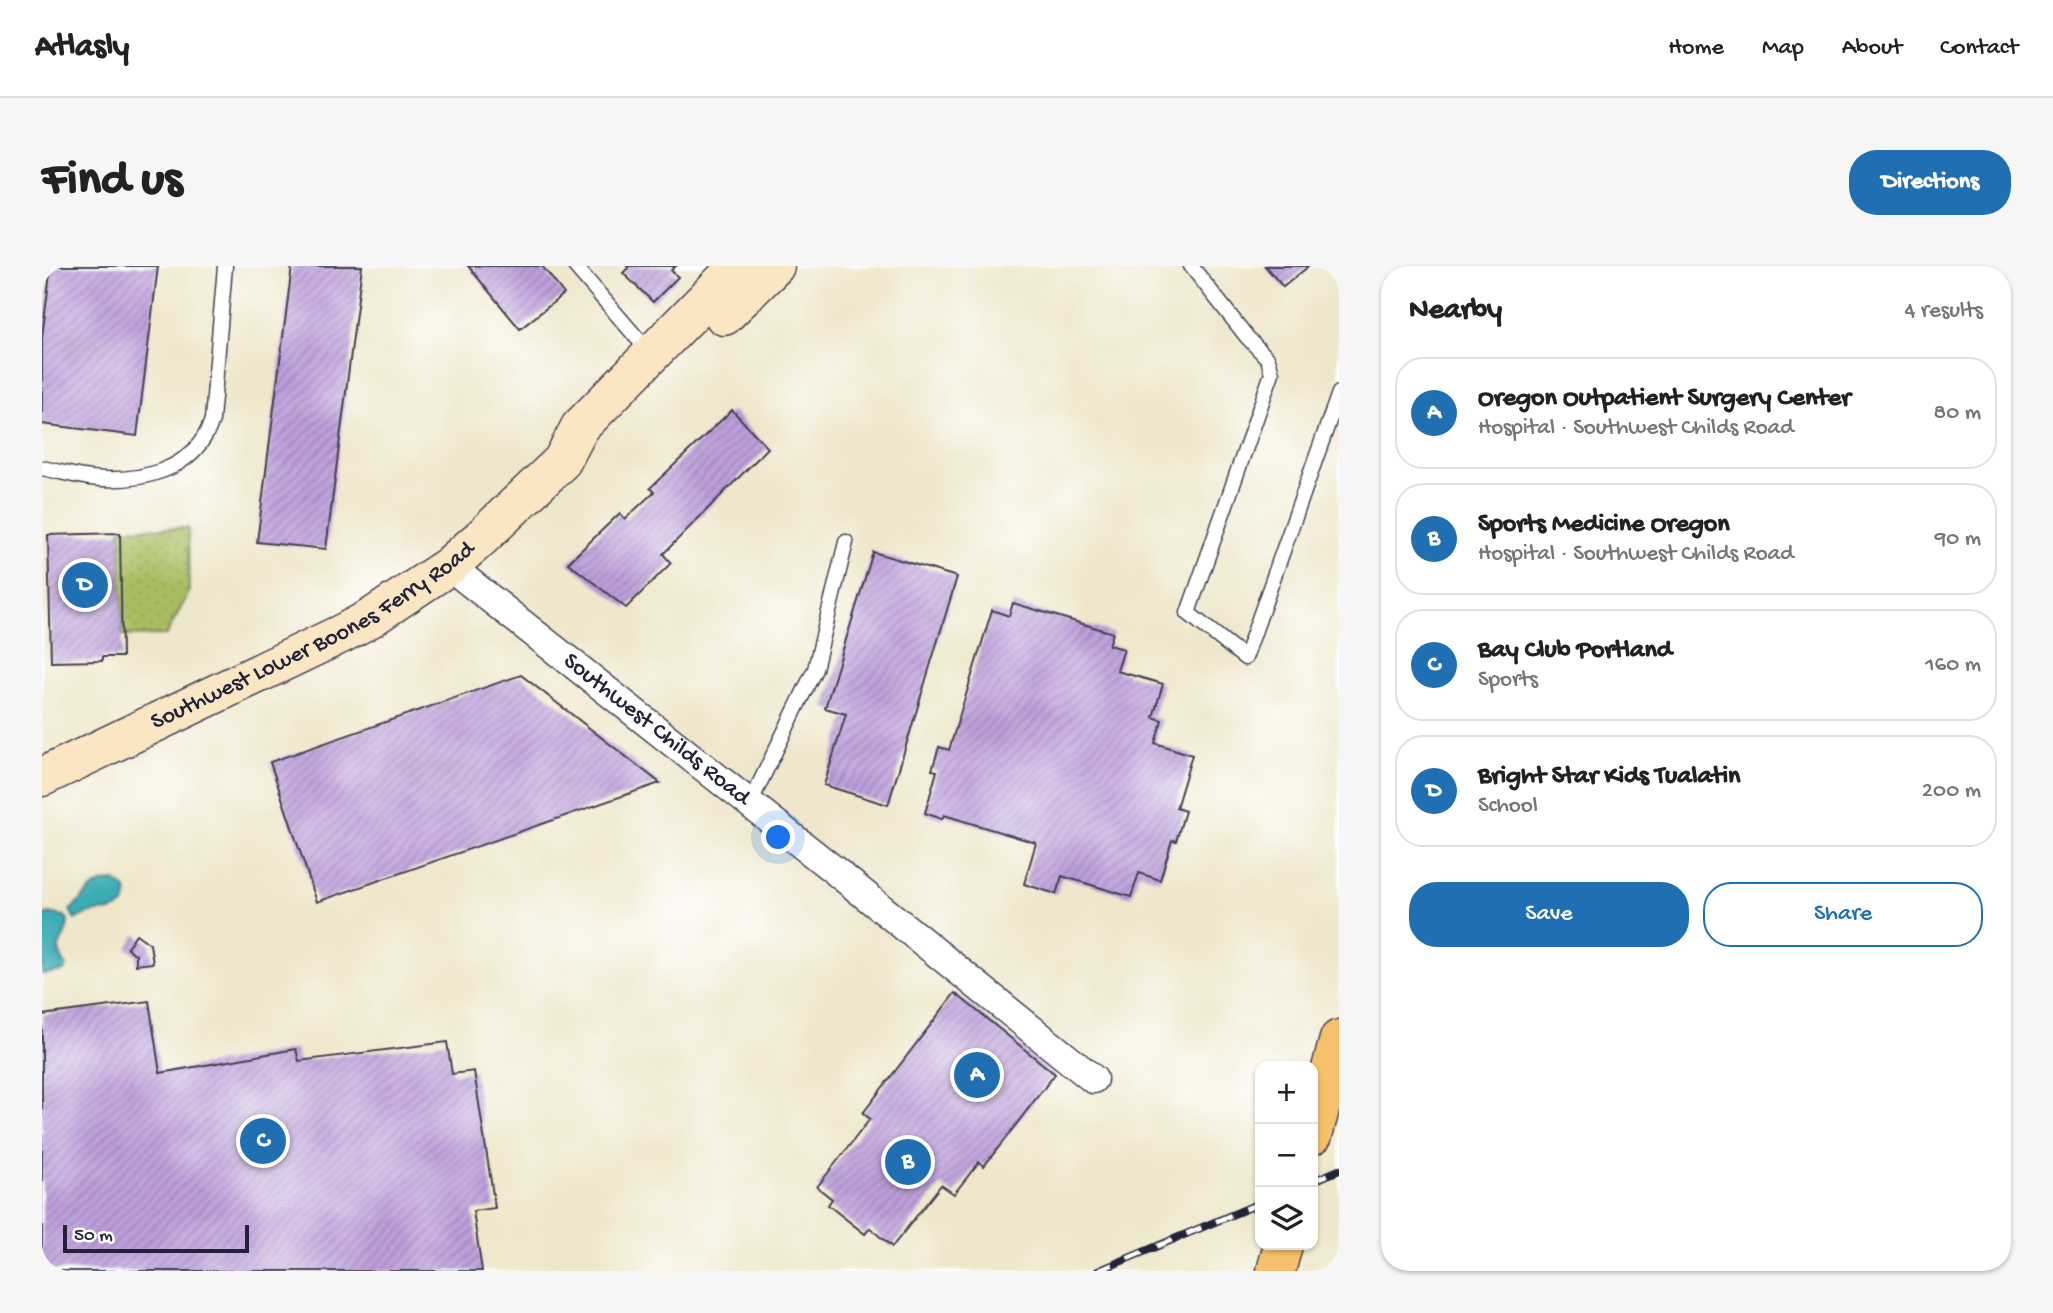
<!DOCTYPE html>
<html lang="en">
<head>
<meta charset="utf-8">
<style>
	:root { --surface:#fff; --page:#f6f6f6; --text:#222; --muted:#767676; --line:#e0e0e0; --accent:#1f6fb2 }
	body { margin:0; font-family:"Gochi Hand",sans-serif; background:var(--page); color:var(--text) }
	.controls { position:absolute; right:21px; bottom:21px; display:grid; overflow:hidden; border-radius:14px; box-shadow:0 2px 5px #0004 }
	.controls button { width:63px; height:63px; display:grid; place-items:center; padding:0; border:0; border-bottom:2px solid var(--line); background:var(--surface); color:var(--text); font:35px sans-serif }
	.scale { position:absolute; left:21px; bottom:18px; width:186px; box-sizing:border-box; padding-left:7px; border:4px solid #22223b; border-top:0; font-size:19px; line-height:24px; white-space:nowrap; color:#22223b; -webkit-text-stroke:5px #fff; paint-order:stroke }
	.you { position:absolute; left:737px; top:572px; width:24px; height:24px; margin:-18px; border:5px solid #fff; border-radius:50%; background:#1a73e8; box-shadow:0 0 0 10px #1a73e833 }
	.badge { display:grid; place-items:center; width:46px; height:46px; border-radius:50%; background:var(--accent); color:#fff; font-size:23px; font-weight:700 }
	.pin { position:absolute; translate:-50% -50%; border:4px solid #fff; box-shadow:0 2px 7px #0006 }
	.list { margin:0; padding:0; list-style:none }
	h2 { display:flex; justify-content:space-between; align-items:center; height:91px; margin:0; padding:0 28px; font-size:30px }
	h2 small { font-size:23px; font-weight:400; color:var(--muted) }
	.list li { display:grid; grid-template-columns:46px 1fr auto; gap:21px; align-items:center; box-sizing:border-box; height:112px; margin:0 14px 14px; padding:0 14px; border:2px solid var(--line); border-radius:28px }
	.list b { display:block; font-size:26px; white-space:nowrap }
	.list p { margin:0; font-size:23px; white-space:nowrap; color:var(--muted) }
	.list em { font-size:23px; font-style:normal; color:var(--muted) }
	.actions { display:flex; gap:14px; padding:21px 28px }
	.actions a { flex:1; padding:16px 0; border:2px solid var(--accent); border-radius:28px; text-align:center; font-size:24px; color:var(--accent) }
	.actions .main { background:var(--accent); color:#fff }
	.icon { flex:none; width:38px; height:38px; fill:none; stroke:currentColor; stroke-width:2; stroke-linecap:round; stroke-linejoin:round }
	.map { position:relative; flex:none; width:1297px; height:1005px; overflow:hidden; border-radius:28px }
	header { display:flex; align-items:center; gap:42px; box-sizing:border-box; height:98px; padding:0 35px; background:var(--surface); border-bottom:2px solid var(--line) }
	header strong { font-size:33px }
	nav { display:flex; gap:38px; margin-inline-start:auto; font-size:24px }
	.intro { display:flex; align-items:center; justify-content:space-between; box-sizing:border-box; height:168px; padding:0 42px }
	h1 { margin:0; font-size:49px }
	.button { padding:18px 32px; border-radius:28px; background:var(--accent); color:#fff; font-size:24px; font-weight:700 }
	main { display:flex; gap:42px; padding:0 42px }
	aside { flex:1; background:var(--surface); border-radius:28px; box-shadow:0 2px 5px #0004 }
	.map>svg:first-child { display:block }
</style>
</head>
<body>
<header>
<strong>Atlasly</strong>
<nav><a>Home</a><a>Map</a><a>About</a><a>Contact</a></nav>
</header>
<div class="intro"><h1>Find us</h1><a class="button">Directions</a></div>
<main>
<div class="map">
<svg width="1297" height="1005" viewBox="0 0 1297 1005">
	<defs>
		<pattern id="park-dots" width="8" height="8" patternUnits="userSpaceOnUse" patternTransform="scale(1.75)"><rect width="8" height="8" fill="#a9bd61"/><path d="M2 2h.1M6 6h.1" fill="none" stroke="#91a255" stroke-width="1.8" stroke-linecap="round"/></pattern>
		<pattern id="building-hatch" width="6" height="6" patternUnits="userSpaceOnUse" patternTransform="scale(1.75)"><rect width="6" height="6" fill="#bd9fdb"/><path d="M-1 1l2-2M0 6l6-6M5 7l2-2" fill="none" stroke="#9981b3"/></pattern>
	</defs>
	<rect width="100%" height="100%" fill="#fff"/>
	<filter id="ink" filterUnits="userSpaceOnUse"><feTurbulence type="fractalNoise" baseFrequency=".0143" numOctaves="2"/><feDisplacementMap in="SourceGraphic" scale="14" xChannelSelector="R" yChannelSelector="G"/><feConvolveMatrix kernelMatrix="1 2 1 2 8 2 1 2 1" color-interpolation-filters="sRGB"/></filter>
	<filter id="wash" filterUnits="userSpaceOnUse"><feTurbulence type="fractalNoise" baseFrequency=".00686" numOctaves="4" result="noise"/><feDisplacementMap in="SourceGraphic" scale="28" xChannelSelector="R" yChannelSelector="G"/><feGaussianBlur stdDeviation="1.57" result="paint"/><feColorMatrix in="noise" values="0 0 0 0 0 0 0 0 0 0 0 0 0 0 0 0 0 1.4 0 .05"/><feComposite in="paint" operator="in"/></filter>
	<g filter="url(#wash)">
		<rect width="100%" height="100%" fill="#efe7cb"/>
		<polygon fill="url(#park-dots)" stroke="#66704e" stroke-width="2" points="146,262 147,327 124,369 80,370 78,263"/>
		<g fill="#3bacb4" stroke="#2e6778" stroke-width="2">
			<path d="M73,615L84,623L85,629L82,639C66,651 50,641 33,654L28,644C46,631 46,616 73,615Z"/>
			<path d="M7,647L23,650L26,654C27,677 6,674 25,700L22,705L0,708V649Z"/>
		</g>
		<g id="blocks">
			<g fill="url(#building-hatch)">
				<polygon points="9,0 116,0 95,170 0,158 0,71"/>
				<polygon points="250,0 320,0 284,283 215,276"/>
				<polygon points="426,0 500,0 522,28 478,63"/>
				<polygon points="585,0 634,0 629,4 636,11 611,36 581,7 586,2"/>
				<polygon points="1223,0 1267,0 1241,21"/>
				<polygon points="690,144 726,182 621,288 629,297 584,342 526,297 578,247 583,253 612,226 608,222"/>
				<polygon points="78,267 80,391 60,391 60,395 9,396 6,269"/>
				<polygon points="831,286 915,311 846,539 782,519 804,448 783,442"/>
				<polygon points="971,337 1071,367 1067,379 1082,383 1075,405 1121,418 1111,451 1120,454 1113,477 1150,489 1134,542 1143,545 1134,575 1130,574 1118,614 1097,607 1089,631 1020,610 1014,628 982,618 994,577 902,549 900,553 883,547 895,505 890,504 897,481 907,484 950,344 967,350"/>
				<polygon points="479,409 618,517 275,636 228,496"/>
				<polygon points="94,668 108,678 111,697 94,699 94,689 85,682"/>
				<polygon points="913,727 1013,808 942,900 937,896 912,928 899,919 850,981 828,962 823,968 786,939 790,933 775,921 828,853 821,847"/>
				<polygon points="107,735 118,807 254,783 257,795 405,776 410,808 432,805 453,942 431,945 440,1005 0,1005 0,749"/>
			</g>
		</g>
	</g>
	<g filter="url(#ink)">
		<use href="#blocks" fill-opacity="0" stroke="#414051" stroke-width="2"/>
		<g fill="none" stroke-linecap="round" stroke-linejoin="round">
			<g stroke="#414051" stroke-width="17">
				<g id="lane">
					<polyline points="533,0 608,87"/>
					<polyline points="1149,0 1205,71 1226,93 1230,107 1146,347 1203,392 1297,127"/>
					<path d="M0,202C16,205 32,210 48,212C97,217 153,206 170,154L183,0"/>
					<polyline points="708,537 773,403 804,276"/>
				</g>
			</g>
			<g stroke="#414051" stroke-width="31">
				<g id="street">
					<path id="s1" d="M407,300L792,604L1051,813"/>
				</g>
			</g>
			<g stroke="#414051" stroke-width="41">
				<g id="secondary">
					<polyline points="682,50 733,0"/>
					<path id="s2" d="M0,511L301,367L329,352L407,300L439,272L520,195L538,161L696,0"/>
				</g>
			</g>
			<g stroke="#414051" stroke-width="41">
				<g id="highway">
					<polyline points="1271,869 1297,773"/>
					<polyline points="1234,1005 1241,979"/>
				</g>
			</g>
			<use href="#lane" stroke="#fff" stroke-width="14"/>
			<use href="#street" stroke="#fff" stroke-width="28"/>
			<use href="#secondary" stroke="#fbe6c4" stroke-width="38"/>
			<use href="#highway" stroke="#f5c16b" stroke-width="38"/>
			<g stroke="#22223b" stroke-width="8">
				<g id="rail">
					<polyline points="1271,915 1297,904"/>
					<polyline points="1056,1005 1218,937"/>
				</g>
			</g>
			<use href="#rail" stroke="#fff" stroke-width="5" stroke-dasharray="16" stroke-linecap="butt"/>
		</g>
	</g>
	<g text-anchor="middle" dominant-baseline="central" stroke-width="5" stroke-linejoin="round" paint-order="stroke">
		<g font-size="24" fill="#22223b" stroke="#fff">
			<text stroke="none"><textPath href="#s2" startOffset="306">Southwest Lower Boones Ferry Road</textPath></text>
			<text stroke="none"><textPath href="#s1" startOffset="264">Southwest Childs Road</textPath></text>
		</g>
	</g>
</svg>
<div class="controls">
<button>+</button>
<button>−</button>
<button><svg class="icon" aria-label="layers" viewBox="0 0 24 24"><path d="M12 4l9 5-9 5-9-5zM3 14l9 5 9-5"/></svg></button>
</div>
<div class="scale">50 m</div>
<div class="you"></div>
<div class="pin badge" style="left:935px;top:809px">A</div>
<div class="pin badge" style="left:866px;top:896px">B</div>
<div class="pin badge" style="left:221px;top:875px">C</div>
<div class="pin badge" style="left:43px;top:319px">D</div>
</div>
<aside>
<h2>Nearby<small>4 results</small></h2>
<ul class="list">
<li><span class="badge">A</span><div><b>Oregon Outpatient Surgery Center</b><p>Hospital · Southwest Childs Road</p></div><em>80 m</em></li>
<li><span class="badge">B</span><div><b>Sports Medicine Oregon</b><p>Hospital · Southwest Childs Road</p></div><em>90 m</em></li>
<li><span class="badge">C</span><div><b>Bay Club Portland</b><p>Sports</p></div><em>160 m</em></li>
<li><span class="badge">D</span><div><b>Bright Star Kids Tualatin</b><p>School</p></div><em>200 m</em></li>
</ul>
<div class="actions"><a class="main">Save</a><a>Share</a></div>
</aside>
</main>
</body>
</html>
